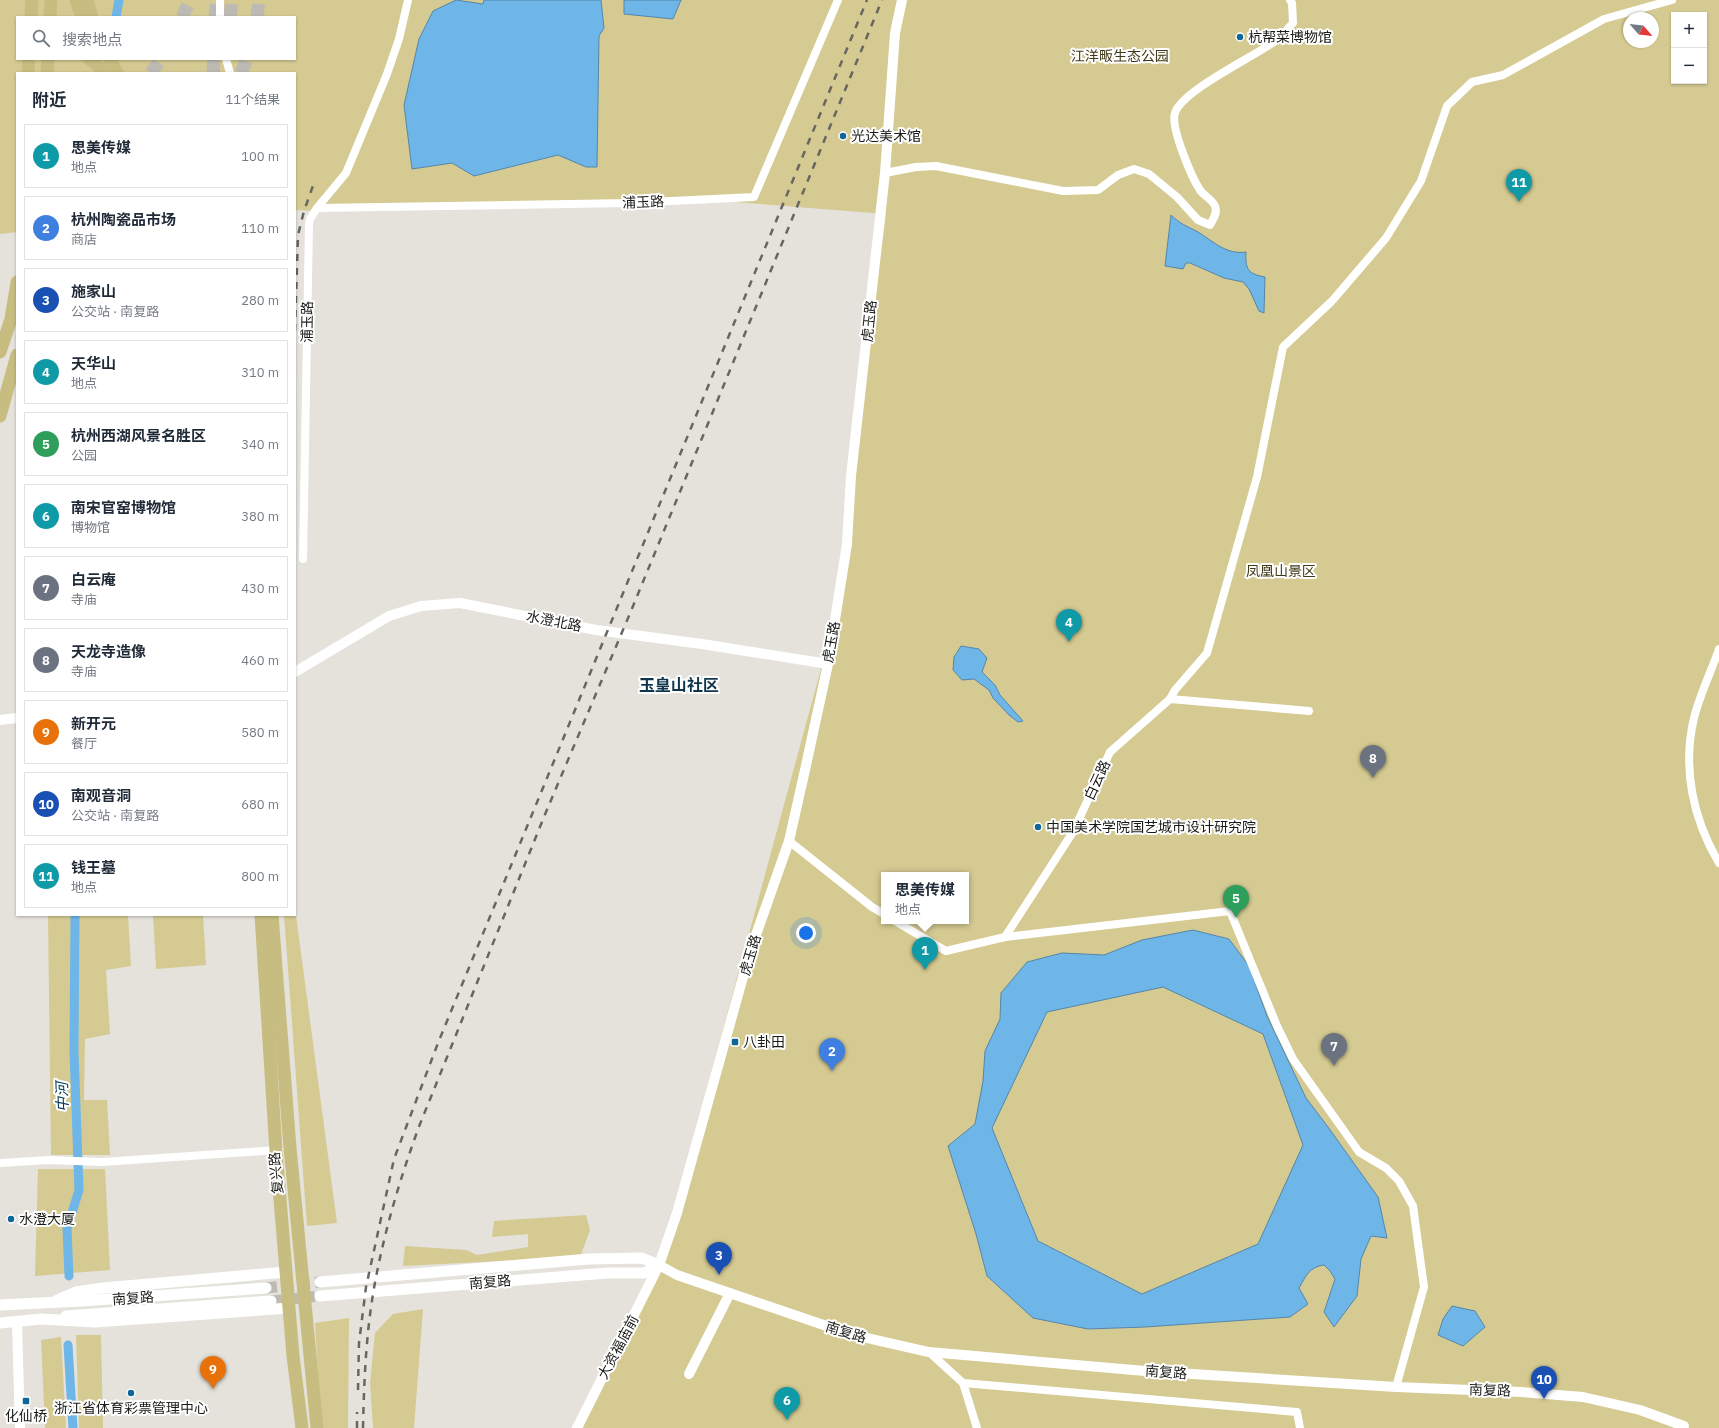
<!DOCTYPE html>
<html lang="zh">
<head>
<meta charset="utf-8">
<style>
	:root { --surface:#fff; --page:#f6f6f7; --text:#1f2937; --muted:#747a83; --line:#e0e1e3; --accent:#2563eb }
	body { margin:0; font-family:"IBM Plex Sans","Noto Sans SC",sans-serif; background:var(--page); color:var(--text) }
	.controls { position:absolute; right:12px; top:12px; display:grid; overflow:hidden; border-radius:0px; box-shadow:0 1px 3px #0004 }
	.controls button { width:36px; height:36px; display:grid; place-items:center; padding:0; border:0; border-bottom:1px solid var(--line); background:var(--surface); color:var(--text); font:20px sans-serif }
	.compass { position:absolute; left:1623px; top:12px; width:36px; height:36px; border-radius:50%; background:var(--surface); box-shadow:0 1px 3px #0004; rotate:118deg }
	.you { position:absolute; left:806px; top:933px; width:14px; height:14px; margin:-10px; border:3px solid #fff; border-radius:50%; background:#1a73e8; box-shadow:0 0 0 6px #1a73e833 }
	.badge { display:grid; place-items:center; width:26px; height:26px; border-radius:50%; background:var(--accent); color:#fff; font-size:13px; font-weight:700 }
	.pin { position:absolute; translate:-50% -33px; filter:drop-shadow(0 1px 2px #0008) }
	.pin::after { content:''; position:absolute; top:21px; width:14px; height:12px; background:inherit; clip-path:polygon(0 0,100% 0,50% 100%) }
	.popup { position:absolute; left:881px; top:872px; width:88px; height:52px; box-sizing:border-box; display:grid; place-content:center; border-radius:0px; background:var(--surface); filter:drop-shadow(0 1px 3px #0005); font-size:13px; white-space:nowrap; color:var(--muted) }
	.popup b { font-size:15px; color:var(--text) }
	.popup::after { content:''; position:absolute; left:50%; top:100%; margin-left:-8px; border:8px solid transparent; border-top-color:var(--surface) }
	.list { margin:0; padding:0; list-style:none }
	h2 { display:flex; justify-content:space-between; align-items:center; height:52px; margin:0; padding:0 16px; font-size:17px }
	h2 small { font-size:13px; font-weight:400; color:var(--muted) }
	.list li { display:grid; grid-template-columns:26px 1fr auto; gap:12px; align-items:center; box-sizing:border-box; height:64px; margin:0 8px 8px; padding:0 8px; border:1px solid var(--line); border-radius:0px }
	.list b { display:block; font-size:15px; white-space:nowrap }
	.list p { margin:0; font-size:13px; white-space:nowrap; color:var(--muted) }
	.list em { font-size:13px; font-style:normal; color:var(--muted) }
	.icon { flex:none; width:22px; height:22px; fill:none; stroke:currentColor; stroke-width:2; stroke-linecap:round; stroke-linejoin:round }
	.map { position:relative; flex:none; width:1719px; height:1428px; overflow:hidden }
	.search { position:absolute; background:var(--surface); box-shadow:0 1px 3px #0004; left:16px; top:16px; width:280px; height:44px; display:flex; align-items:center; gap:10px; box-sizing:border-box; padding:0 14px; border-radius:0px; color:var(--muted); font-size:15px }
	.panel { position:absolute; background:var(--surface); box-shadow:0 1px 3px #0004; left:16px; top:72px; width:280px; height:844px; border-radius:0px }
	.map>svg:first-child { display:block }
</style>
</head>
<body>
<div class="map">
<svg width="1719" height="1428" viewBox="0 0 1719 1428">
	<rect width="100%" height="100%" fill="#e4e2da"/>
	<g fill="#d5ca92" fill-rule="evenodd">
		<path d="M0,0H1719V1428H577L647,1286L669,1228L831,632L886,214L722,201L324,211L295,210V73H17V232L0,234ZM1674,15H1704V81H1674ZM17,17H295V59H17ZM1629,18H1653V42H1629ZM884,875H966V921H884Z"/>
		<polygon points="295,908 337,1223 307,1226 284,915 295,915"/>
		<polygon points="48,915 128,915 131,966 106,970 110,1034 85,1039 84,1100 107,1100 110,1155 51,1155"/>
		<polygon points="153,915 203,915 206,965 156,969"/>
		<polygon points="38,1169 105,1169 110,1270 35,1276"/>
		<polygon points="586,1215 590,1230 580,1257 403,1266 405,1246 466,1250 477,1255 528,1247 528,1234 492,1237 494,1221"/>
		<polygon points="423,1309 414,1428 373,1428 370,1383 375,1333 393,1314"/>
		<polygon points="349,1318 348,1428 321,1428 315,1323"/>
		<polygon points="76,1335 101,1335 103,1428 79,1428"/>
		<polygon points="61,1337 66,1428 45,1428 41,1340"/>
	</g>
	<g fill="#6eb5e8" stroke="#5586a9" fill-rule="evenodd">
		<polygon points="456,0 483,4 484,0 601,0 604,28 599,36 597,167 586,167 558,155 474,176 452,163 412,169 404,105 419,39 433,11"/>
		<polygon points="624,0 681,0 673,19 624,14"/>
		<path d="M1171,215C1180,224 1187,226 1198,232C1213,241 1226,255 1246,252C1245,269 1248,274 1265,277L1264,313L1259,311L1249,289L1243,282L1224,278L1190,263H1186L1183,269L1165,266Z"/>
		<polygon points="961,646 979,649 987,658 982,672 995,685 1000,695 1023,721 1018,722 1009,715 993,698 989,690 974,679 962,680 953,670 954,657"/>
		<path d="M1193,930L1229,939L1249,966L1267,1016L1306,1098L1328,1127L1378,1197L1387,1238L1371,1236L1361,1259L1357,1296L1334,1327L1324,1312L1335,1279L1330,1271L1324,1265C1309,1267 1306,1276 1299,1288L1308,1304L1290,1317L1145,1327L1088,1329L1033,1318L987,1276L976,1234L948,1146L975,1124L983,1081L985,1051L1000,1019L1001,993L1027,962L1062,953L1104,955L1142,940ZM1163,987L1263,1034L1303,1145L1258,1244L1142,1294L1038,1241L992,1128L1047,1012Z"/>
		<polygon points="1452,1306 1475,1311 1485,1327 1463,1346 1438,1335 1443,1319"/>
	</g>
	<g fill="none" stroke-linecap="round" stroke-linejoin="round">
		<g stroke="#6eb5e8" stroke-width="9">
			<polyline points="116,17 119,0"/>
			<polyline points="69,1276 67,1229 79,1190 74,1052 75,915"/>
			<polyline points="68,1345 73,1428"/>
		</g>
		<g stroke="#bcbab3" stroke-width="11" stroke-dasharray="11 5.5" stroke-linecap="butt">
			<polyline points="266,1288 320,1282"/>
			<polyline points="271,1301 320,1296"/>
		</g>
		<g stroke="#bcbab3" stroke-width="13" stroke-dasharray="13 6" stroke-linecap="butt">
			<polyline points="182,17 190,0"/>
			<polyline points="215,17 217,0"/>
			<polyline points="230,17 232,0"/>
			<polyline points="257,17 259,0"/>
			<polyline points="151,73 161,59"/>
			<polyline points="213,73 214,59"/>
			<polyline points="241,73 247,59"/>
		</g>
		<g stroke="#fff" stroke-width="8">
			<polyline points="220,0 220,17"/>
			<polyline points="226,59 230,73"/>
			<path d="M885,173L916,167L936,166L1063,191L1098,190L1118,175L1134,169L1149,174L1177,197L1198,220L1210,225C1213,219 1218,213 1215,206C1212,199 1204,196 1200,190C1192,178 1170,127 1175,113C1182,90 1258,55 1278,39C1284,34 1288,28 1293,23L1292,3L1290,0"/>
			<polyline points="317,208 346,173 387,74 399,39 408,0"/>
			<polyline points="303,559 309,224 310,219 317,208 630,203 754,197 838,0"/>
			<path d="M1719,649C1711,672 1700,694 1694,718C1682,768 1693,819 1719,863"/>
			<polyline points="1170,699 1309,711"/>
			<polyline points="789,841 872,907 884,914"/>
			<polyline points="895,921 946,951 1005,937 1230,911 1277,1026 1293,1059 1359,1152 1386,1168 1399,1181 1413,1206 1424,1287 1396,1387"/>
			<polyline points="1005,937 1073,832 1110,752 1170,699 1175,690 1207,653 1257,477 1283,347 1332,301 1386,238 1421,181 1447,106 1472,82 1503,75 1604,19 1672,0"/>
			<polyline points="0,1163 48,1160 102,1162 279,1150"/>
			<polyline points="929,1352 963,1383 977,1428"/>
			<polyline points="963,1383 1297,1412 1300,1428"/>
		</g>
		<g stroke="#fff" stroke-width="10">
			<polyline points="295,672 389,616 421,606 460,603 596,630 702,644 828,664"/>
			<polyline points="0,720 17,718"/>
			<polyline points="659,1265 677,1275 850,1334 929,1352 1145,1371 1396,1387 1521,1392 1583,1397 1640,1410 1684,1426"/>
			<polyline points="17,1323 20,1428"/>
			<polyline points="689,1374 730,1293"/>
			<polyline points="577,1428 659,1265 677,1213 750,952 789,841 805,770 828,664 847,544 851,476 885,173 895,33 902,0"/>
		</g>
		<g stroke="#fff" stroke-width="11">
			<polyline points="320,1282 589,1259 642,1258 659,1265"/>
			<polyline points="320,1296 607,1273 644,1273 659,1265"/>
			<polyline points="57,1300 76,1292 103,1288 286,1272"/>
			<polyline points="0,1305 82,1301 266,1288"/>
			<polyline points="66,1316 271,1301"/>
			<polyline points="0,1323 41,1319 95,1322 289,1308"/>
		</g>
		<g stroke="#c8bd80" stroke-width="13">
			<polyline points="76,0 82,17"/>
			<polyline points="87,0 92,17"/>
			<polyline points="31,17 32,0"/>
			<polyline points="50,17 51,0"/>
			<polyline points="89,59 96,64 104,73"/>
			<polyline points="110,59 117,73"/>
			<polyline points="28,73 29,59"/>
			<polyline points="47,73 48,59"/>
			<polyline points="0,352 11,319 17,282"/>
			<polyline points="0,416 17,355"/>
			<polyline points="261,915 276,1151 293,1356 302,1428"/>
			<polyline points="272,915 290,1148 317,1428"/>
		</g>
		<g stroke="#676661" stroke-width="2.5" stroke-dasharray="7 7" stroke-linecap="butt">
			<polyline points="295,331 298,235 304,211 315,180"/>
			<polyline points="358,1390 359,1343 366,1287 394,1159 438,1043 867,0"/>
			<polyline points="357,1428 357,1412"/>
			<path d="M363,1428C364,1381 366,1334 374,1288C384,1232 400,1178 420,1124L546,812L631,611L882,0"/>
		</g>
	</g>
	<g fill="#0f6797" stroke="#fff" stroke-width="1.5">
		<circle cx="1240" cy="37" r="4"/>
		<circle cx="843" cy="136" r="4"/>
		<circle cx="1038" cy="827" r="4"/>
		<rect x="731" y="1038" width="8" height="8" rx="2"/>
		<circle cx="11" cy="1219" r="4"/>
		<circle cx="131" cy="1393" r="4"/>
		<rect x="22" y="1397" width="8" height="8" rx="2"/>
	</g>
	<g text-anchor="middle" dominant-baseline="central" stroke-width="4" stroke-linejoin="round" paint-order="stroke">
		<g font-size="14" fill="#1a1a17" stroke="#fff" text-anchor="start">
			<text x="1248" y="37">杭帮菜博物馆</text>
			<text x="851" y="136">光达美术馆</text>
			<text x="1046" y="827">中国美术学院国艺城市设计研究院</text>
			<text x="743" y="1042">八卦田</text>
			<text x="19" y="1219">水澄大厦</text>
			<text x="131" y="1408" text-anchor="middle">浙江省体育彩票管理中心</text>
			<text x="26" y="1416" text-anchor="middle">化仙桥</text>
		</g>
		<g font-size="14" fill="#413a17" stroke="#fff">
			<text x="1120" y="56">江洋畈生态公园</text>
			<text x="1281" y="571">凤凰山景区</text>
		</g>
		<g font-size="14" fill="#1a1a17" stroke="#fff">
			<text transform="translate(643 202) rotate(-2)">浦玉路</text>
			<text transform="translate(869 321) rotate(-84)">虎玉路</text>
			<text transform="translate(307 322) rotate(-89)">浦玉路</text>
			<text transform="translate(554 621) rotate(11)">水澄北路</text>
			<text transform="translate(831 642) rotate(-80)">虎玉路</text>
			<text transform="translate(1097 780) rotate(-65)">白云路</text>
			<text transform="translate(750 955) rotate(-73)">虎玉路</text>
			<text transform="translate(276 1173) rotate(-95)">复兴路</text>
			<text transform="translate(490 1282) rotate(-5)">南复路</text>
			<text transform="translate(133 1298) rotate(-4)">南复路</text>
			<text transform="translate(846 1332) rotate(17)">南复路</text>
			<text transform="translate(618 1347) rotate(-62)">大资福庙前</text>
			<text transform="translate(1166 1372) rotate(4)">南复路</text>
			<text transform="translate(1490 1390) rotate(2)">南复路</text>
		</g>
		<g font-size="15" font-style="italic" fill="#003a5b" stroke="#fff">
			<text transform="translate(62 1097) rotate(-92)">中河</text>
		</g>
		<g font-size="16" font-weight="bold" fill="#0f354d" stroke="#fff">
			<text x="679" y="685">玉皇山社区</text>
		</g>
	</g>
</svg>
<div class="controls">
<button>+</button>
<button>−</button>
</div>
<svg class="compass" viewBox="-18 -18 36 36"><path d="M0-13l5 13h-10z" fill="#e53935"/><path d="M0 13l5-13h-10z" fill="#747a83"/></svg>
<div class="you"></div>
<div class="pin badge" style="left:925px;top:970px;background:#0f9aa8">1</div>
<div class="popup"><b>思美传媒</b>地点</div>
<div class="pin badge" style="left:832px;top:1071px;background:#3f7fe0">2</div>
<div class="pin badge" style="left:719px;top:1275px;background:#1a4fb4">3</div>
<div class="pin badge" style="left:1069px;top:642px;background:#0f9aa8">4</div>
<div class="pin badge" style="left:1236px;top:918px;background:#2e9e5b">5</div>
<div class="pin badge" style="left:787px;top:1420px;background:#0f9aa8">6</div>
<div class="pin badge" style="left:1334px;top:1066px;background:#6b7280">7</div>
<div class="pin badge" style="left:1373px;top:778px;background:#6b7280">8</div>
<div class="pin badge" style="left:213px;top:1389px;background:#e8710a">9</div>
<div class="pin badge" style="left:1544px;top:1399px;background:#1a4fb4">10</div>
<div class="pin badge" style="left:1519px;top:202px;background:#0f9aa8">11</div>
<div class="search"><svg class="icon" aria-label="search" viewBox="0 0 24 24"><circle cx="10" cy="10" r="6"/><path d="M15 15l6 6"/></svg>搜索地点</div>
<section class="panel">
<h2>附近<small>11个结果</small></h2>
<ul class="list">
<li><span class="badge" style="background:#0f9aa8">1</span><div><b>思美传媒</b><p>地点</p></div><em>100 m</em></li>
<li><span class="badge" style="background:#3f7fe0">2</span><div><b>杭州陶瓷品市场</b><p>商店</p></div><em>110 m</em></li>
<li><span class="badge" style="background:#1a4fb4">3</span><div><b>施家山</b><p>公交站 · 南复路</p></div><em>280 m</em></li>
<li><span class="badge" style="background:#0f9aa8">4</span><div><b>天华山</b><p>地点</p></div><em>310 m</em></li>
<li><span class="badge" style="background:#2e9e5b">5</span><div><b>杭州西湖风景名胜区</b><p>公园</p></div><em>340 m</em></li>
<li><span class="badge" style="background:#0f9aa8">6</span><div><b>南宋官窑博物馆</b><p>博物馆</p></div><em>380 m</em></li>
<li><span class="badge" style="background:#6b7280">7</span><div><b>白云庵</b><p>寺庙</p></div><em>430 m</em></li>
<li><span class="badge" style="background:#6b7280">8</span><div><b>天龙寺造像</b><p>寺庙</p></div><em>460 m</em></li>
<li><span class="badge" style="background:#e8710a">9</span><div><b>新开元</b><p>餐厅</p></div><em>580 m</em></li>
<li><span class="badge" style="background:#1a4fb4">10</span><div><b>南观音洞</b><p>公交站 · 南复路</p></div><em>680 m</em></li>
<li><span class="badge" style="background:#0f9aa8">11</span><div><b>钱王墓</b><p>地点</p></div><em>800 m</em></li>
</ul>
</section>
</div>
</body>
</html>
